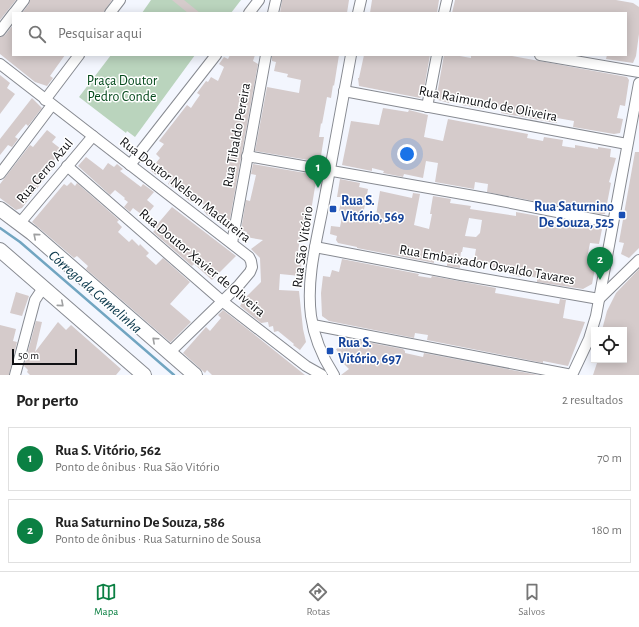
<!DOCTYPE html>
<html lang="pt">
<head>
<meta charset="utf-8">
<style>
	:root { --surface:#fff; --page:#f6f6f6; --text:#222; --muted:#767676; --line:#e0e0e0; --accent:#0b8043 }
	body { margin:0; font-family:"Alegreya Sans",sans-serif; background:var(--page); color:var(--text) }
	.controls { position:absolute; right:12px; bottom:12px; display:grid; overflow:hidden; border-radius:0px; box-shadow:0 2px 10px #0003 }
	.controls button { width:36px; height:36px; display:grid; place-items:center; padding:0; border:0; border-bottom:1px solid var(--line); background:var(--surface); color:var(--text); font:20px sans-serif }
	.scale { position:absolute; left:12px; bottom:10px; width:65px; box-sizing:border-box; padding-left:4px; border:2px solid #101114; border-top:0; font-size:11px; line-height:14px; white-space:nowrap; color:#101114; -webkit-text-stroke:3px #fff; paint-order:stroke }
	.you { position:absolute; left:407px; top:154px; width:14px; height:14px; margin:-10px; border:3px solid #fff; border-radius:50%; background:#1a73e8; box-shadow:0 0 0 6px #1a73e833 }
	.badge { display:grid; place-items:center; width:26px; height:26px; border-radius:50%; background:var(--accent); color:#fff; font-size:13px; font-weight:700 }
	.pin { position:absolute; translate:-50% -33px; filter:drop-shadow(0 1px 2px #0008) }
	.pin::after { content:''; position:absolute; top:21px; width:14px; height:12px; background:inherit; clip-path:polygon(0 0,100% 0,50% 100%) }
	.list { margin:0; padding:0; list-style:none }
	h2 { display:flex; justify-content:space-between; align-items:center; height:52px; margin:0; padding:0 16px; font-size:17px }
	h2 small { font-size:13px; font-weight:400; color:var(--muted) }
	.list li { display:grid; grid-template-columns:26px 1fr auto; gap:12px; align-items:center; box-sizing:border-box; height:64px; margin:0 8px 8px; padding:0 8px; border:1px solid var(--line); border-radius:0px }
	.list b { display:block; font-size:15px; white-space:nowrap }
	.list p { margin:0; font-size:13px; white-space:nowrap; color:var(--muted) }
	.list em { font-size:13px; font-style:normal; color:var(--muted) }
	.icon { flex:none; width:22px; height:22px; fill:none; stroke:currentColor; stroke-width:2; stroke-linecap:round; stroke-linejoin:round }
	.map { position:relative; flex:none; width:639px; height:375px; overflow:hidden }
	.search { position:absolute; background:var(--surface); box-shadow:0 2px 10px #0003; left:12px; right:12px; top:12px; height:44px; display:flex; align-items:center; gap:10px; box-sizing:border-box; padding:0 14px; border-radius:0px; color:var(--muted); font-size:15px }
	.sheet { height:196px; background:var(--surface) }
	nav { display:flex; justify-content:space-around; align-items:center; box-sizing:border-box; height:56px; border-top:1px solid var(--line); background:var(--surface); font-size:11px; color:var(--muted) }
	nav a { display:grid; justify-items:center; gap:2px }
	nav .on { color:var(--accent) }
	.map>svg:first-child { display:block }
</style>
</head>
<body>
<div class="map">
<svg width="639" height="375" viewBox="0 0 639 375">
	<rect width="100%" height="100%" fill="#f3f6fe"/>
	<g fill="#bad4bd">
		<polygon points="151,0 241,0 231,13 142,13"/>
		<polygon points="111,55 195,55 135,137 127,131 126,133 79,97"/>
	</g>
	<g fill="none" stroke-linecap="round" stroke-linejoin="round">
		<polyline stroke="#71a5c1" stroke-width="2.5" points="0,228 20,242 174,375"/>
	</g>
	<g fill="#d5cbcb" fill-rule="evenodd">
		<polygon points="0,0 16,0 0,20"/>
		<polygon points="30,0 112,0 103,13 22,13 29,4"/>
		<polygon points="172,0 184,0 200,13 188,13"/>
		<polygon points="282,0 349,0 347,13 280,13"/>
		<polygon points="372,0 439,0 437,13 370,13"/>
		<polygon points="455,0 616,0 633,3 639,7 639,34 636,56 633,63 606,59 607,55 626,55 626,13 452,13"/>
		<polygon points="13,25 13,55 65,55 50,76 53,78 47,86 35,82 0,54 0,37 5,35"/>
		<polygon points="230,55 255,55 253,61 258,64 229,224 222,222 207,215 204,211 207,207 194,198 191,202 185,197 189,193 177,184 174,188 168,184 171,179 159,170 156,175 150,170 160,158 156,154 164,144 159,141 187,105 191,108 195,102 200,95 197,93 206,81 208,82 211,77 218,81 224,67 219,64 224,57 228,59"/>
		<polygon points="272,55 339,55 334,86 333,85 331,98 327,97 322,124 321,123 319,137 324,137 320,162 255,151 267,87 299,93 301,80 287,77 288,74 274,71 276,62 272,61"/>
		<polygon points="364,55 430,55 423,94 420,98 359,86 358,78 359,78"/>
		<polygon points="444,55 454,55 471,58 471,55 507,55 627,77 629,80 625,106 620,105 617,118 623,119 620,133 614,134 573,127 574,121 557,118 557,123 550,122 501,113 502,108 485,105 484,109 462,105 463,102 450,99 449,103 438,100 437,94"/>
		<polygon points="0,75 10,83 7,88 15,94 0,114"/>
		<polygon points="32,98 42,108 28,126 26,124 15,137 18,139 12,147 8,145 0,155 0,139"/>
		<polygon points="383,108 408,112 409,110 428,115 424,137 443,141 448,119 528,134 527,138 543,141 544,137 563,140 562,146 575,148 575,145 598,149 598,147 611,149 610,157 616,158 609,182 611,183 605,214 600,214 487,192 488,184 475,182 474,189 435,182 438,163 426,161 423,178 404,174 403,177 383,173 384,171 372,168 372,171 342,165 351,121 379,125"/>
		<polygon points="47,130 56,137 52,142 61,149 53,162 56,164 22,208 16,210 0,198 0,184 30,145 33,147"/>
		<polygon points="635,152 639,152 639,248 629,258 621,254 624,243 619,242"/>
		<polygon points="86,157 103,170 108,163 114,167 117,164 123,169 120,171 137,184 141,187 143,184 154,192 147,200 154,206 145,217 133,208 130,212 124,207 128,202 124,199 125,198 115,190 110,195 78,166"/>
		<polygon points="253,164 317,175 309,223 303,221 300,238 297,259 302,260 300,276 280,274 279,290 299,291 303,329 306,342 300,350 293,345 294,344 278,331 274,332 273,326 269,327 268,322 261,323 240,306 244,299 261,282 260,258 251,249 263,240 246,237 247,232 241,230 246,200 250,201 256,175 251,174"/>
		<path d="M340,179L360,183L359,187L368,189L362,220L375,222L380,191L412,198L413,193L420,194L414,225L429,229L432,214H430L433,196L451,199L450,203L471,206L470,209L516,216V212L544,217L542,222L560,226L561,224L570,226V222L592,226V227L602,229L599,244L590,243L587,258L597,259L592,284L583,289L537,282V278L521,274V277L511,275L512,271L493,267V266L474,261L476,249L463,247L462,252H461L459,265H460V268L447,266V262L434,260V263L424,261L357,248V247L338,243L336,240L337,236L330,234L331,226L340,227L343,212L339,211L342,197H337ZM469,218L482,220L480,233L476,237L465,236Z"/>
		<polygon points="71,182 75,186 77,183 119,220 117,222 122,227 118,232 129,242 132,239 139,246 140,244 149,253 146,256 156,265 163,258 190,282 170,304 191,322 171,342 170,342 86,269 88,266 77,256 74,258 32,222 64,184 67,186"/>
		<polygon points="172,207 236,256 212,280 194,264 192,266 153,232 157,228 155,227"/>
		<polygon points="342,259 419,274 418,276 431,278 432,276 496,288 495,293 559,304 560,299 566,300 563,318 585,322 568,366 543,361 543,363 427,340 428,335 415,333 414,338 329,321 322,316 321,293 323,276 330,277 332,270 339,272"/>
		<polygon points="639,269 639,375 593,375 598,360 624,360 624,330 602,330 607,311 616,293"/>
		<polygon points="16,292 29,296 22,316 10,313"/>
		<polygon points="223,310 260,339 305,375 212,375 207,370 205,373 183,353 206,327 210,331 221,318 218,315"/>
		<polygon points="36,321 42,322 35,352 58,322 66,330 71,325 121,369 116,375 30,375 27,372 28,370 24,366"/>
		<polygon points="0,325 16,329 13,341 17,342 9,375 0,375"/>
		<polygon points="356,340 403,349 405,351 405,353 423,357 424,353 538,375 341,375 349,369 344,364 336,349"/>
	</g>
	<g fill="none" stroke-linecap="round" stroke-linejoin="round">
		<g stroke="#878a91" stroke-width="12">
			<g id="minor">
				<polyline points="14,13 24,0"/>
				<polyline points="110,13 120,0"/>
				<polyline points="249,13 259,0"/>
				<polyline points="273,13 276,0"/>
				<polyline points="358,13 361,0"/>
				<polyline points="444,13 447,0"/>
				<polyline points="0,31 13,14"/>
				<polyline points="540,55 639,72"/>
				<polyline points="0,64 249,257 251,261 252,267 250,272 239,285 169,353"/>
				<polyline points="344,91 627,144"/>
				<polyline points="45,100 79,55"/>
				<polyline points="427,107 437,55"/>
				<polyline points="247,156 491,199 613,223"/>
				<polyline points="130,165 216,55"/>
				<polyline points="67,166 222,301 306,366 322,375"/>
				<polyline points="0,174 52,105"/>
				<polyline points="19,224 93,136"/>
				<polyline points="232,243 266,55"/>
				<polyline points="315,247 461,275 599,299 639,260"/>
				<polyline points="313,325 572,375"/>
				<polyline points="15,375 35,300 43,288"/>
				<path d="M334,375C323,358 314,337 311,316C306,278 317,239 324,202C333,153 342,104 351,55"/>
				<polyline points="572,375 589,339 596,316 639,83"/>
			</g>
		</g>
		<g stroke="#878a91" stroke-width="16">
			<g id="secondary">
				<polyline points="0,209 32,233 195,375"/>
				<polyline points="0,250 144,375"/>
			</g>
		</g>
		<use href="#minor" stroke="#fff" stroke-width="10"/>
		<use href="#secondary" stroke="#fff" stroke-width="14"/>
	</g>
	<defs><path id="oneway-chevron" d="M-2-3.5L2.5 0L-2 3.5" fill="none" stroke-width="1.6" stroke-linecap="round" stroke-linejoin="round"/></defs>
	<g stroke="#9fa0a1">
		<use href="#oneway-chevron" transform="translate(36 236) rotate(-140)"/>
		<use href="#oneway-chevron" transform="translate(61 304) rotate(41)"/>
		<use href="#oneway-chevron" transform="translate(155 340) rotate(-138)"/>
	</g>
	<g fill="#1a4fb4" stroke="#fff" stroke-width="1.5">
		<rect x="329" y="205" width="8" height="8" rx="2"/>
		<rect x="618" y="211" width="8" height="8" rx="2"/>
		<rect x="326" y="347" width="8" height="8" rx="2"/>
	</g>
	<g text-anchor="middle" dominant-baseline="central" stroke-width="3" stroke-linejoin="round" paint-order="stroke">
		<g font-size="14" fill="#054a1c" stroke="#fff">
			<text x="122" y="81">Praça Doutor<tspan x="122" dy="16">Pedro Conde</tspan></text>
		</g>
		<g font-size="14" fill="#101114" stroke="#fff">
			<text transform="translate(488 104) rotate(11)">Rua Raimundo de Oliveira</text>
			<text transform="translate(237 135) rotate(-80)">Rua Tibaldo Pereira</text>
			<text transform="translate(45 171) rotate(-50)">Rua Cerro Azul</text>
			<text transform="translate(185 190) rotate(38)">Rua Doutor Nelson Madureira</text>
			<text transform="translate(303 247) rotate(-82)">Rua São Vitório</text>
			<text transform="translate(202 263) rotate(40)">Rua Doutor Xavier de Oliveira</text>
			<text transform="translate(487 265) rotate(10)">Rua Embaixador Osvaldo Tavares</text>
		</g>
		<g font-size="14" font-weight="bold" fill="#164399" stroke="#fff" text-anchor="start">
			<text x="341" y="201">Rua S.<tspan x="341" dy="16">Vitório, 569</tspan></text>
			<text x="614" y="207" text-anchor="end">Rua Saturnino<tspan x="614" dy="16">De Souza, 525</tspan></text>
			<text x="338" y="343">Rua S.<tspan x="338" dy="16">Vitório, 697</tspan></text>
		</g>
		<g font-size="15" font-style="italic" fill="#08364a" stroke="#fff">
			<text transform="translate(95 292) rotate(41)">Córrego da Gamelinha</text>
		</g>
	</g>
</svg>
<div class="controls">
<button><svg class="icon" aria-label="locate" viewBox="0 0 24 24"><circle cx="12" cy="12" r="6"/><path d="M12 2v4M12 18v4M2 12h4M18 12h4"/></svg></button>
</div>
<div class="scale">50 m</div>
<div class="you"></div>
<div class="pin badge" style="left:318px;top:188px">1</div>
<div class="pin badge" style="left:600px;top:280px">2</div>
<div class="search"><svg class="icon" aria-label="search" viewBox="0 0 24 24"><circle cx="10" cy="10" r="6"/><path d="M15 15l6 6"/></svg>Pesquisar aqui</div>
</div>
<section class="sheet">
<h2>Por perto<small>2 resultados</small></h2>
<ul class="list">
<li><span class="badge">1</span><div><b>Rua S. Vitório, 562</b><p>Ponto de ônibus · Rua São Vitório</p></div><em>70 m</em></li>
<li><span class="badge">2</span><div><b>Rua Saturnino De Souza, 586</b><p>Ponto de ônibus · Rua Saturnino de Sousa</p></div><em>180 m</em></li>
</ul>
</section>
<nav>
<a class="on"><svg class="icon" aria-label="map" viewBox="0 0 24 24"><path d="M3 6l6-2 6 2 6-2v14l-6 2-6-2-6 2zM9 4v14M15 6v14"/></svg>Mapa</a>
<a><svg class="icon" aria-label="directions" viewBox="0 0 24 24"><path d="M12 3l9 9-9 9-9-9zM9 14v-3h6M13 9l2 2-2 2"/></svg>Rotas</a>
<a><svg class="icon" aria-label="saved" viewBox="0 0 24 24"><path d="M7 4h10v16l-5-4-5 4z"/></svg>Salvos</a>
</nav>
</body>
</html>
